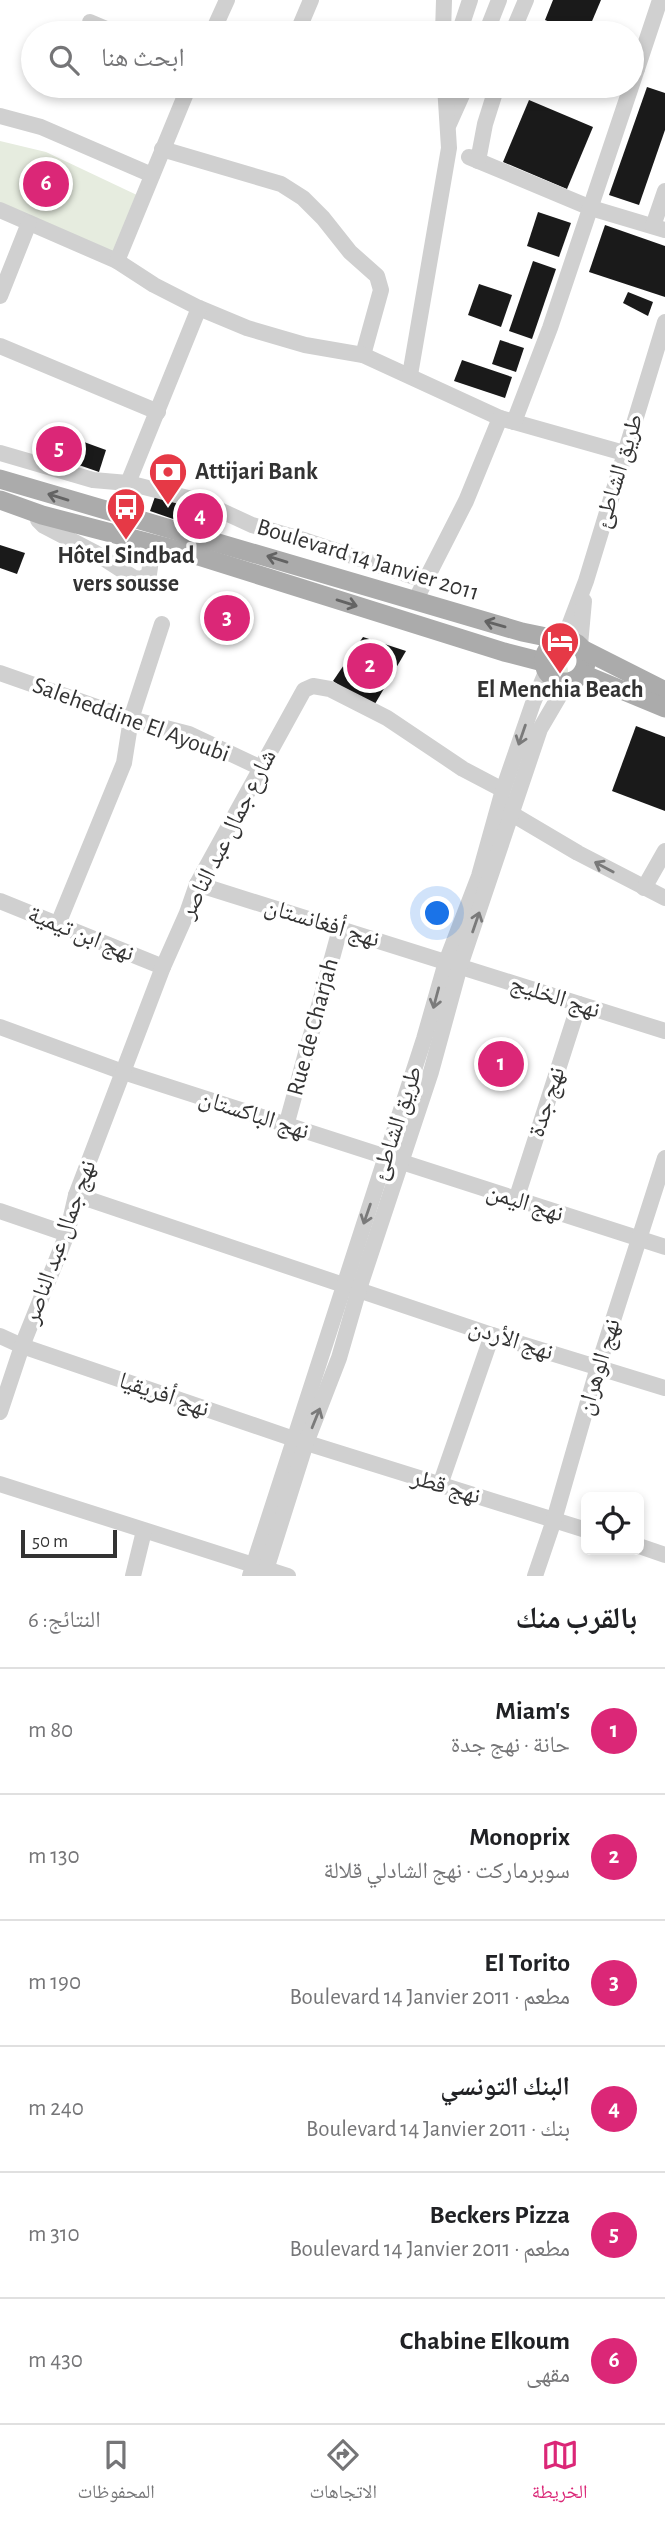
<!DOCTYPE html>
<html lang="ar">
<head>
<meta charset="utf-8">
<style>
	:root { --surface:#fff; --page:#f2f2f2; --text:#202124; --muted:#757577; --line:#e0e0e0; --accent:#db2777 }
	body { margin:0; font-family:"Alegreya Sans","Noto Naskh Arabic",sans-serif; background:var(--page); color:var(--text); direction:rtl }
	.controls { position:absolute; right:21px; bottom:21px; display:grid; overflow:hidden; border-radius:10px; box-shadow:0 4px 10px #0003 }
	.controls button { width:63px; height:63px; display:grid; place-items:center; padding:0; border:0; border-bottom:2px solid var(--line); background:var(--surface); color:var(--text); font:35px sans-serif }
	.scale { position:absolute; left:21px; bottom:18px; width:96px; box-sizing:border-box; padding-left:7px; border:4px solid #333; border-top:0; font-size:19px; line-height:24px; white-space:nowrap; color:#333; -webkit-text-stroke:5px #fff; paint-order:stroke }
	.you { position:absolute; left:438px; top:914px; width:24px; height:24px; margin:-18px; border:5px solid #fff; border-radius:50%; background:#1a73e8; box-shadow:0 0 0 10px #1a73e833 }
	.badge { display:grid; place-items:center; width:46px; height:46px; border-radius:50%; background:var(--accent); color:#fff; font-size:23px; font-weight:700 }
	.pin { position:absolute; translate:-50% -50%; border:4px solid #fff; box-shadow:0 2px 7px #0006 }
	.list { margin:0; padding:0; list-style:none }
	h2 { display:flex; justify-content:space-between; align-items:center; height:91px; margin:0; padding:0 28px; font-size:30px }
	h2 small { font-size:23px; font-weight:400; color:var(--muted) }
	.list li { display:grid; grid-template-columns:46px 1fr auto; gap:21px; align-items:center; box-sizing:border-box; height:126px; padding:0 28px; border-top:2px solid var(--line) }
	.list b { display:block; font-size:26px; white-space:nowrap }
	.list p { margin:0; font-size:23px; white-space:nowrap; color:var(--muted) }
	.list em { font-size:23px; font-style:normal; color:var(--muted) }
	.icon { flex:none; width:38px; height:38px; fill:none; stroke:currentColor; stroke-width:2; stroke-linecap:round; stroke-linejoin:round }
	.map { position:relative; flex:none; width:665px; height:1576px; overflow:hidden; direction:ltr }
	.search { position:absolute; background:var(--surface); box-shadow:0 4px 10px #0003; left:21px; right:21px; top:21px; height:77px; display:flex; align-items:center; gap:18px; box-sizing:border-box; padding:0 24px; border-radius:38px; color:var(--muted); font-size:26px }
	.sheet { height:847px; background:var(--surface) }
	nav { display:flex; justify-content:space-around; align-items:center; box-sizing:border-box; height:98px; border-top:2px solid var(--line); background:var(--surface); font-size:19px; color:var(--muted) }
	nav a { display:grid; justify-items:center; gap:4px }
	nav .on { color:var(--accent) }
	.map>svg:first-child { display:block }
</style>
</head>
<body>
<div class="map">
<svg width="665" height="1576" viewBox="0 0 665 1576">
	<rect width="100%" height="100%" fill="#fff"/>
	<g fill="#e6ecdf">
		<polygon points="0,141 46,152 139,196 110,263 0,213"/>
		<circle cx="557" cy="671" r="11"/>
	</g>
	<g fill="#1a1a1a">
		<polygon points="553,0 601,0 587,33 576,33 545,20"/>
		<polygon points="647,87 665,93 665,130 639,205 609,195"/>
		<polygon points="529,100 593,127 567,189 503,162"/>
		<polygon points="538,212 571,223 559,257 527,246"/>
		<polygon points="605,225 665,246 665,297 589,272"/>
		<polygon points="533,261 556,269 532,339 509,331"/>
		<polygon points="479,284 512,295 501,327 468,315"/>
		<polygon points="628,292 653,302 648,316 623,303"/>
		<polygon points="500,340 524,348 516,372 492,364"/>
		<polygon points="462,360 512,377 505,398 454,381"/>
		<polygon points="49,433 77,443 69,465 41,455"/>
		<polygon points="84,442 106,450 99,472 76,464"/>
		<polygon points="157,491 186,501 179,521 150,511"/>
		<polygon points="191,502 215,511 209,530 185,521"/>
		<polygon points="0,545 25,553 17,574 0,568"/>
		<polygon points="221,609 237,615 233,627 217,621"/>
		<polygon points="363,637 406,651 372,709 333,681"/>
		<polygon points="636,726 665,737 665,811 612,791"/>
	</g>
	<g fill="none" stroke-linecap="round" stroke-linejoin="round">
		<g stroke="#d0d0d0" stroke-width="16">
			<polyline points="90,22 116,33"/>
			<polyline points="212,33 227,0"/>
			<polyline points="297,33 311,0"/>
			<polyline points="443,33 444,0"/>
			<polyline points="459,33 470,0"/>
			<polyline points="486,33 499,0"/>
			<polyline points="512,33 526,0"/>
			<polyline points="637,69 660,0"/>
			<polyline points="0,116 41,127 152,175"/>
			<polyline points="449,124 466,86"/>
			<polyline points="162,149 281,184 303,198 323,218 350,252 377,276 381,290 363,355"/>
			<polyline points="469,157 591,208 665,230"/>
			<polyline points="478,161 485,124 497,86"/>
			<polyline points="0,210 117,261 154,285 199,308 247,328 305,345 363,355 500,418 624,453"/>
			<polyline points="653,226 665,191"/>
			<polyline points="117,261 189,86"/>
			<polyline points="0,296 29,223"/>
			<polyline points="0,346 158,412"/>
			<polyline points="410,375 449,148 445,86"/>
			<polyline points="514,422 550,328 637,69 632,68"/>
			<polyline points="0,453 93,480 128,483 200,501 252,525 307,541 426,581"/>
			<polyline points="128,483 199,308"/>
			<polyline points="42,515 38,520 44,526 94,552 134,578 142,579 149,574 153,546"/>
			<polyline points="415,601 466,501 500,418"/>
			<polyline points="564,639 586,581 665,322"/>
			<polyline points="580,645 584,601"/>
			<polyline points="0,673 131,719 189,734 261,768"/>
			<polyline points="512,814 578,853 665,898"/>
			<polyline points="197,884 665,1031"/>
			<polyline points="644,888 665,851"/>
			<polyline points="0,901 163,967"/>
			<polyline points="58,924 124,763 131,719 162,624"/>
			<polyline points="0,1027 123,1072 665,1247"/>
			<polyline points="286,1126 340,929"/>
			<polyline points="76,1195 492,1335 665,1388"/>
			<polyline points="516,1200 579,1004"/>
			<polyline points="0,1211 67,1234"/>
			<polyline points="0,1336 22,1346 294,1439 586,1530"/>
			<polyline points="0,1412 22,1346 67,1234 76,1195 163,967 187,913 197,884 304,690 313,686 330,689 387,718 463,769 503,790"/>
			<polyline points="0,1484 288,1576"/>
			<polyline points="440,1485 492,1335"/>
			<polyline points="639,1546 665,1555"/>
			<polyline points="133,1576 144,1531"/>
			<polyline points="250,1576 424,1039 446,962 479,876 503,790 533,703 546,672"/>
			<polyline points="264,1576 306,1443 339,1358 359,1289 431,1072 460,966 540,729 567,683"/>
			<polyline points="535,1576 554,1520 598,1367 665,1158"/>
		</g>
		<g stroke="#ababab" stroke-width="19">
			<polyline points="0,479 522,632 561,640"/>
			<polyline points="0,500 42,515 192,554 504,652 543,662"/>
			<circle cx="565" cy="661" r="21"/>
			<polyline points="584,650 665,691"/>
			<polyline points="583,674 665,708"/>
		</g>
	</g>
	<defs><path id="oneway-shaft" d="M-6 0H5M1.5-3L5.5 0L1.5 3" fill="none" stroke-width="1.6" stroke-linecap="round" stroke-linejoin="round" transform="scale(1.75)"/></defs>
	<g stroke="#636363">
		<use href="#oneway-shaft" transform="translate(58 497) rotate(-163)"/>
		<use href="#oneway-shaft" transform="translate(277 559) rotate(-163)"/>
		<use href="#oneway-shaft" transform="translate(347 603) rotate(17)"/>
		<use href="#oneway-shaft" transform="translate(495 624) rotate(-164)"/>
	</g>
	<g stroke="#7a7a7a">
		<use href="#oneway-shaft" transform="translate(522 735) rotate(109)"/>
		<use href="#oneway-shaft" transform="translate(604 867) rotate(-152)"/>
		<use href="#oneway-shaft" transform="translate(476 922) rotate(-71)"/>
		<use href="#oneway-shaft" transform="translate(436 998) rotate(105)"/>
		<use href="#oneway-shaft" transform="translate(367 1214) rotate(109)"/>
		<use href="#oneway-shaft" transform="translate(316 1418) rotate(-68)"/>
	</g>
	<defs>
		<g id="bank-pin" transform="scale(2.0125)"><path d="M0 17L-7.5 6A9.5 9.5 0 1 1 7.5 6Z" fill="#e63946" stroke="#fff"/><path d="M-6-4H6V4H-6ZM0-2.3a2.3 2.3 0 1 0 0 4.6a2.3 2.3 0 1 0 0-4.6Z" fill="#fff"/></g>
		<g id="bus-pin" transform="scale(2.0125)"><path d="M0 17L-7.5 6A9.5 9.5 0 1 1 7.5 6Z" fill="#e63946" stroke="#fff"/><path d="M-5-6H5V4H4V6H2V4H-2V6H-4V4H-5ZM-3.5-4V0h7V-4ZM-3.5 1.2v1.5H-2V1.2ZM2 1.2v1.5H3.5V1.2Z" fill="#fff"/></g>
		<g id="hotel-pin" transform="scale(2.0125)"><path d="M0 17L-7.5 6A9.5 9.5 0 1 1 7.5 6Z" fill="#e63946" stroke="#fff"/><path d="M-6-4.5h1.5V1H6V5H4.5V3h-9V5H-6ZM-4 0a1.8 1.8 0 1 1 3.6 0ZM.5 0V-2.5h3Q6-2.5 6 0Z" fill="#fff"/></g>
	</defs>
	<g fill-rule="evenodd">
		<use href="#bank-pin" x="168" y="472"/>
		<use href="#bus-pin" x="126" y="507"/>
		<use href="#hotel-pin" x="560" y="641"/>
	</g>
	<g text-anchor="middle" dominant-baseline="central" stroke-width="7" stroke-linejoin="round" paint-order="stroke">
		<g font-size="24" fill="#333" stroke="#fff">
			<text transform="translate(619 471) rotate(-73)">طريق الشاطئ</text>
			<text transform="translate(368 560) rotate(17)">Boulevard 14 Janvier 2011</text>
			<text transform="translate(131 720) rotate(20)">Saleheddine El Ayoubi</text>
			<text transform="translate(228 834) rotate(-63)">شارع جمال عبد الناصر</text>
			<text transform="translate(322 923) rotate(17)">نهج أفغانستان</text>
			<text transform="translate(81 934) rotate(22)">نهج ابن تيمية</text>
			<text transform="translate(555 997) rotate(18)">نهج الخليج</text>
			<text transform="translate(313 1027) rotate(-75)">Rue de Charjah</text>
			<text transform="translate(547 1102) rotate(-72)">نهج جدة</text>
			<text transform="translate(254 1115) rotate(18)">نهج الباكستان</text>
			<text transform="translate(397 1123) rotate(-72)">طريق الشاطئ</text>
			<text transform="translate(525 1203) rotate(18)">نهج اليمن</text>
			<text transform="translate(60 1242) rotate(-70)">نهج جمال عبد الناصر</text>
			<text transform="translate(511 1340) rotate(18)">نهج الأردن</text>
			<text transform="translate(599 1367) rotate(-73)">نهج الوهران</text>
			<text transform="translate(164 1395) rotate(19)">نهج أفريقيا</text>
			<text transform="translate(446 1487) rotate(17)">نهج قطر</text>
		</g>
		<g font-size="24" font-weight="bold" fill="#333" stroke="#fff">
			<text x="195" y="472" text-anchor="start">Attijari Bank</text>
			<text x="126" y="556">Hôtel Sindbad<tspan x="126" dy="28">vers sousse</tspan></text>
			<text x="560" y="690">El Menchia Beach</text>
		</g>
	</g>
</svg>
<div class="controls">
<button><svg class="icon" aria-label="locate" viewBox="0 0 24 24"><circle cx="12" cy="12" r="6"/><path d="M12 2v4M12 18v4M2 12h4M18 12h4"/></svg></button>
</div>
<div class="scale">50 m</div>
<div class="you"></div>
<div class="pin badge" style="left:501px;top:1064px">1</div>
<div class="pin badge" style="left:370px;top:666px">2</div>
<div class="pin badge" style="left:227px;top:618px">3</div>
<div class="pin badge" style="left:200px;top:516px">4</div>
<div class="pin badge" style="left:59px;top:449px">5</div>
<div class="pin badge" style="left:46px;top:184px">6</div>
<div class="search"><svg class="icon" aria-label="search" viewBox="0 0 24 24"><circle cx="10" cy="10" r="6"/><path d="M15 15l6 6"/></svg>ابحث هنا</div>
</div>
<section class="sheet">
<h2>بالقرب منك<small>النتائج: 6</small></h2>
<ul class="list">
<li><span class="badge">1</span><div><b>Miam's</b><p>حانة · نهج جدة</p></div><em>80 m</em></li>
<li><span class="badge">2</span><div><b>Monoprix</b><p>سوبرماركت · نهج الشادلي قلالة</p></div><em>130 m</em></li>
<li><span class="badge">3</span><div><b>El Torito</b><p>مطعم · Boulevard 14 Janvier 2011</p></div><em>190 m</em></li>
<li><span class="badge">4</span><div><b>البنك التونسي</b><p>بنك · Boulevard 14 Janvier 2011</p></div><em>240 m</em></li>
<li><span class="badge">5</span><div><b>Beckers Pizza</b><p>مطعم · Boulevard 14 Janvier 2011</p></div><em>310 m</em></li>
<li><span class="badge">6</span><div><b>Chabine Elkoum</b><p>مقهى</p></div><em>430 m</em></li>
</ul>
</section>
<nav>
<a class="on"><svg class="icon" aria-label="map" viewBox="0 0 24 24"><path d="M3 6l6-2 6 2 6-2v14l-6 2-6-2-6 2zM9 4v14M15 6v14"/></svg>الخريطة</a>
<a><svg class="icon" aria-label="directions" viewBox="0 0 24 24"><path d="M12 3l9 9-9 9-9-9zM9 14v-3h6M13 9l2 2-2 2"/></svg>الاتجاهات</a>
<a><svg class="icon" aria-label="saved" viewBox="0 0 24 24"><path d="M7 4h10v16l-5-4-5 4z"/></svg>المحفوظات</a>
</nav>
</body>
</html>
